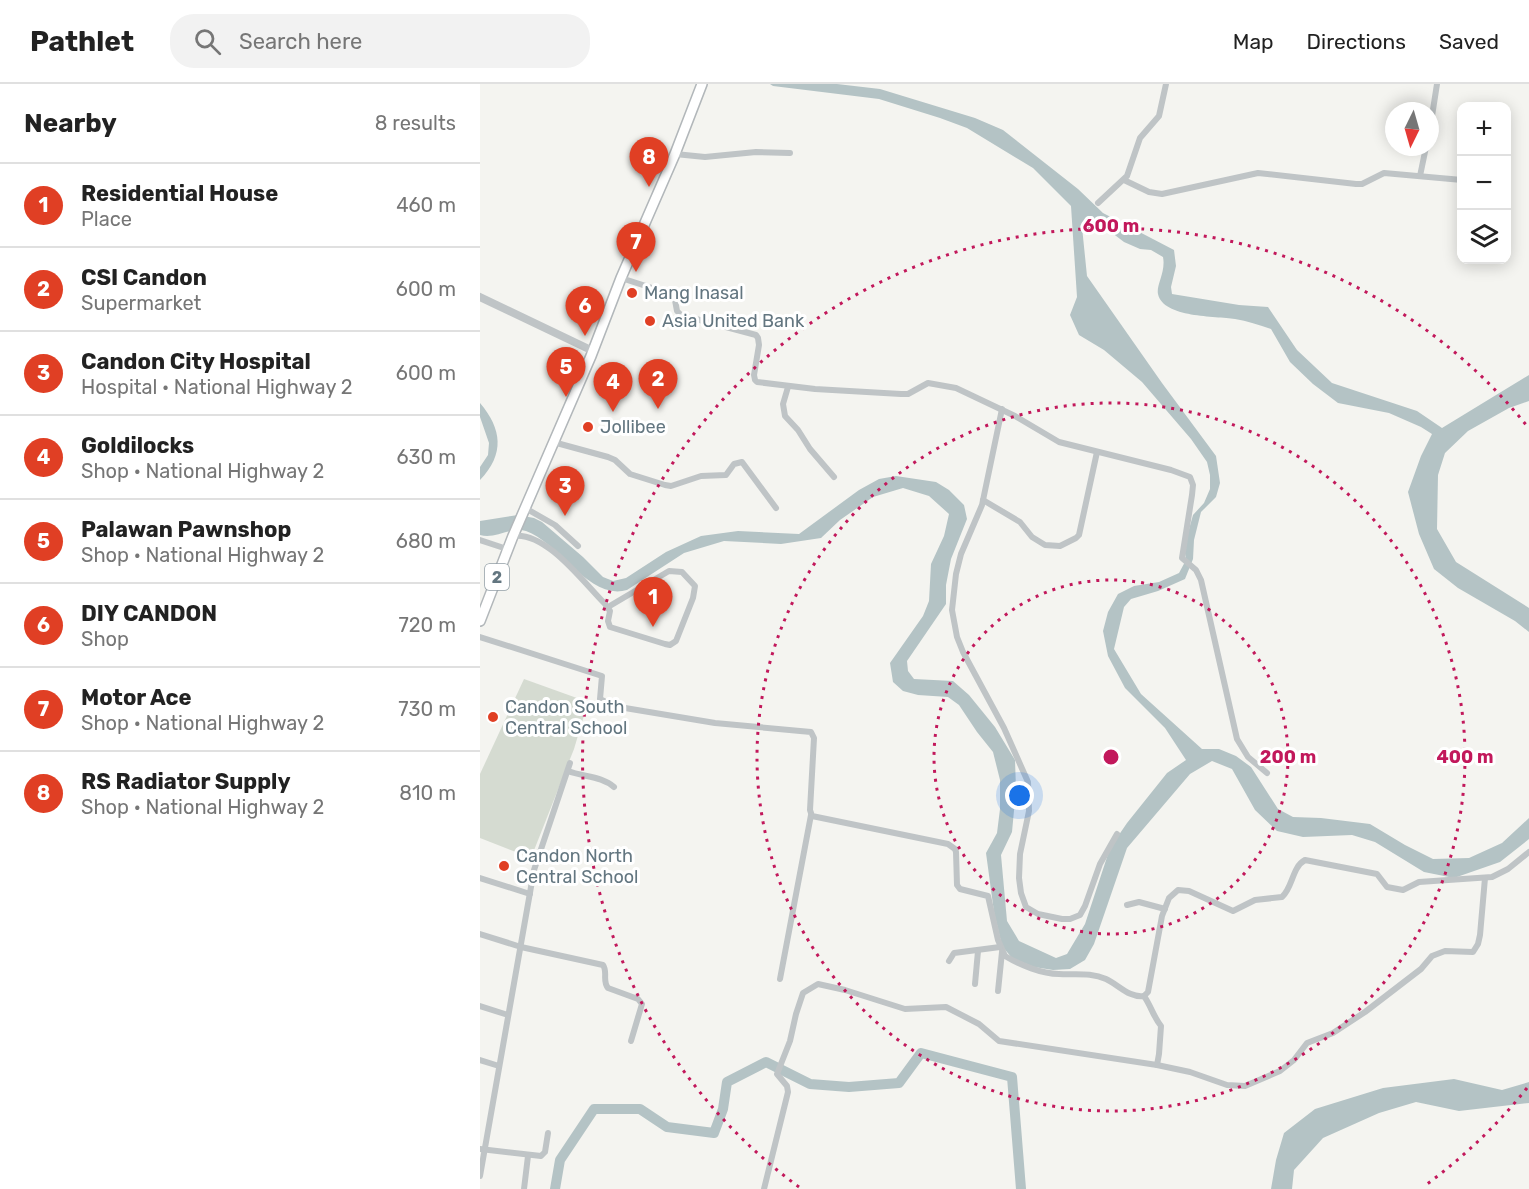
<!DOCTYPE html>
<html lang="en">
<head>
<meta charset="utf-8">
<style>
	:root { --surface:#fff; --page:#f2f2f2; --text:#222; --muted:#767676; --line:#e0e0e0; --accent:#e03f24 }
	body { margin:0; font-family:Rubik,sans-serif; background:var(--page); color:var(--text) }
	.controls { position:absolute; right:18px; top:18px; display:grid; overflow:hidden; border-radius:12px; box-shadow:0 3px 15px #0003 }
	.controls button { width:54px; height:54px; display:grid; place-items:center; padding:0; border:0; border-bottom:2px solid var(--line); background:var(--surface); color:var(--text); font:30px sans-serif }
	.compass { position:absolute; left:905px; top:18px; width:54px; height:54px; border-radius:50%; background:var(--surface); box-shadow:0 3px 15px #0003; rotate:185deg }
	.you { position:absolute; left:540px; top:712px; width:21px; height:21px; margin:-15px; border:4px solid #fff; border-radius:50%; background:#1a73e8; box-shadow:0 0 0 9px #1a73e833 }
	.badge { display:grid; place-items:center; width:39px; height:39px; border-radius:50%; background:var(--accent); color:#fff; font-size:20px; font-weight:700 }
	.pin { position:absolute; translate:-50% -50px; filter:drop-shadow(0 2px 3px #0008) }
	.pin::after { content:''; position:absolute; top:32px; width:21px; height:18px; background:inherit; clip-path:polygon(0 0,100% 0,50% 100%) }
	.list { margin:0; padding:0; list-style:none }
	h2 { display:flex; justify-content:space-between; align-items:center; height:78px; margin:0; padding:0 24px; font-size:26px }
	h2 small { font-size:20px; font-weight:400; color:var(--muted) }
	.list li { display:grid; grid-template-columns:39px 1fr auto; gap:18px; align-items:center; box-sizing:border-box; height:84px; padding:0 24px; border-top:2px solid var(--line) }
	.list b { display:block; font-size:22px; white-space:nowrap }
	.list p { margin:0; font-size:20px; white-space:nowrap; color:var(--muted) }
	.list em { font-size:20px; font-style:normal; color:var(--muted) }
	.icon { flex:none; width:33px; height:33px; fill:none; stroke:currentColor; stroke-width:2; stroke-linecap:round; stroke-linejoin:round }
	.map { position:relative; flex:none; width:1049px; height:1105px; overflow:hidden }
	header { display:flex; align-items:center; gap:36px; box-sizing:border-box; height:84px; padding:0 30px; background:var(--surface); border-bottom:2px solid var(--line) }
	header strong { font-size:28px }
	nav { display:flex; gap:33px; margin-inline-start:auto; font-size:21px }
	.search { width:420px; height:54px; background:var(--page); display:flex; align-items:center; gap:15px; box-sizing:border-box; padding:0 21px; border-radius:24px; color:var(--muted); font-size:22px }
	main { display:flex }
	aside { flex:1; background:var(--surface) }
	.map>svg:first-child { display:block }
</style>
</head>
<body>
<header>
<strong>Pathlet</strong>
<div class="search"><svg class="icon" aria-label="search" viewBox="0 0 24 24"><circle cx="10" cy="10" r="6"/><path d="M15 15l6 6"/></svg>Search here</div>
<nav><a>Map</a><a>Directions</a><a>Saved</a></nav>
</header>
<main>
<aside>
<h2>Nearby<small>8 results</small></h2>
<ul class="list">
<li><span class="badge">1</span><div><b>Residential House</b><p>Place</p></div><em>460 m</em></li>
<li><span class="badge">2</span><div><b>CSI Candon</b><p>Supermarket</p></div><em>600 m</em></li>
<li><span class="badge">3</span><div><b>Candon City Hospital</b><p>Hospital · National Highway 2</p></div><em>600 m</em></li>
<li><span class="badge">4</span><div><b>Goldilocks</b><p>Shop · National Highway 2</p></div><em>630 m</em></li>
<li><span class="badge">5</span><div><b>Palawan Pawnshop</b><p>Shop · National Highway 2</p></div><em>680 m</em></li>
<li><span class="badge">6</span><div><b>DIY CANDON</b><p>Shop</p></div><em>720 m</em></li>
<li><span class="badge">7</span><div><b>Motor Ace</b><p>Shop · National Highway 2</p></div><em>730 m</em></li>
<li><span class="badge">8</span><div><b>RS Radiator Supply</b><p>Shop · National Highway 2</p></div><em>810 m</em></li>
</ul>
</aside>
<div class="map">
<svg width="1049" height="1105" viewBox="0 0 1049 1105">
	<rect width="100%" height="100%" fill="#f4f4f0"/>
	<polygon fill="#d5dbd1" points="44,595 108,618 94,665 51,774 0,754 0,690"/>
	<g fill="#b4c3c5">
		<path d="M290,0H357L400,5L495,34L523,46L598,105L623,129L694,166L696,182L691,203L692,210L759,221L788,223L817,266L852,299L937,327L962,344L1049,291V317L1029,324L988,347L965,369L958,391L957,445L976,478L1049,524V548L1035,537L978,504L954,485L939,450L928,408L941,372L952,350L941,343L909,329L858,319L833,300L810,278L791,245C779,241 767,237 755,235C736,232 683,234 678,210C676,201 686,188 683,173L671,166L660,165L644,158L623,142L609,134L602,143L607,192L682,299L736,372L740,399L736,413L721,428L714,456L713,475L705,495L678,507L651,515L644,523L634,565L661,610L722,665H739L756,672L771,683L798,725L813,733L841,734L890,740L925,761L953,775L989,774L1022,759L1049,734V755L1020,778L974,794L944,788L895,758L872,751L823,753L797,747L775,726L752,685L732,677L710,690L647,764L614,860L605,876L590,885L573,886L554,883L532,874L522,862L514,828L506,769L517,749L520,725V696L513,668L497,648L479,621L468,613L438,611L423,607L413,598L410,579L443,532L449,517L451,480L464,452L469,430L449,412L423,404L393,413L360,436L341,454L301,460L244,457L204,469L147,506C109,517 80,459 46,447C31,442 15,456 0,451V437L38,431L54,434L62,438L103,473L123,493L133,497L146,494L186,468L221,452L258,447L319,450L379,406L399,395L416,392L456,398L469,406L484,421L487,435L471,475L466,501V520L427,577L428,587L434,595L473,597L489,611L515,643L535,676L536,705L532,748L521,771L527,837L539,857L576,874L587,870L605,840L630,764L647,739L687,689L706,676L685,644L645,604L628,572L623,547L628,528L638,510L654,502L679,498L699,489L706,476L704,463L713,431L724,419L730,405V391L727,378L711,355L662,298L624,266L599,251L590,231L597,213L591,122L553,84L487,44L460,34L399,15L293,2Z"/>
		<path d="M0,319C22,345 25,370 0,396V383L8,371L9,359L0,333Z"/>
		<polygon points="974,995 1022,1006 1049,998 1049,1019 979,1027 936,1018 899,1029 843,1054 814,1086 812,1105 791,1105 796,1076 804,1049 835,1025 903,1004"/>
	</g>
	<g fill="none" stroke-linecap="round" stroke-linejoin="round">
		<polyline stroke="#b4c3c5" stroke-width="10" points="75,1105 80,1076 114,1025 160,1025 187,1043 234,1049 243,1025 247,998 286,978 330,1000 369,1003 419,999 441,969 532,993 541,1105"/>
		<g stroke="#b2b7ba" stroke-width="12">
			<polyline id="primary" points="0,537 33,452 111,272 141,194 195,70 222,0"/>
		</g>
		<g stroke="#bfc4c6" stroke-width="6">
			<polyline points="950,45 957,0"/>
			<polyline points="195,70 225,73 276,68 310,69"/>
			<polyline points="940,92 946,63"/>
			<polyline points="644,96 669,108 682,110 778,89 876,100 882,100 904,89 982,96"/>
			<polyline points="618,119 647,92 660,54 679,32 686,0"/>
			<polyline points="141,194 194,211 197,227 201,231 276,251 278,254 279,261 274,291 275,296 277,298 335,305 421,310 428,310 448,299 476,304 535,332 579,358 691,386 710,393 713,401 712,411 702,474 716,486 721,496 757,655 768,673 787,689"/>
			<polyline points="308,303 303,320 305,332 318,346 330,365 354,393"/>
			<polyline points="522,325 502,421 481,470 476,490 472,526 477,553 483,568 524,644 548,698 549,727 540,770 539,794 541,809 546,823 558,830 582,835 590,835 600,831 605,822 620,780 637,750"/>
			<polyline points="73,358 128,373 135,376 150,390 185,401 191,402 221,392 246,391 254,380 262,378 296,424"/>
			<polyline points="503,416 540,438 552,453 565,461 580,462 596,454 599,451 617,368"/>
			<polyline points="45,424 75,441 98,462"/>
			<path d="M33,452C66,447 103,498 125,520L130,527L128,537L130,543L185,560L190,561L196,557L213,514L215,502L202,488L189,487L128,523"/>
			<polyline points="0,456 27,465"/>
			<path d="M0,553L122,592L120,615L133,622L235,639L331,648L334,654L330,726L332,732L468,760L475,765L476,768L477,801L480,805L508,812L518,856L525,872C540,881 562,890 579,890C595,891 611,888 626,895C639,901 649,914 664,912L668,908L682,832L689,814L698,806L709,807L753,827L775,816L802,813C813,803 812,783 825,776L897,790L907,803L923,806L939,798L1012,793L1028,785L1049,768"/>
			<path d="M88,687C103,693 122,692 134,703"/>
			<polyline points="0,794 50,810"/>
			<polyline points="647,821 659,818 685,825"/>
			<path d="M0,850L41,863L123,881C128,888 122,897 128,904L158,915L162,920L151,957"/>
			<polyline points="469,877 474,869 520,863"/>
			<polyline points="300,895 331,731"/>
			<polyline points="495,900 498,867"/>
			<polyline points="518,907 522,868"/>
			<path d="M664,912C671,922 673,932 681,942L679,970L677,981"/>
			<polyline points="0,922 28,931"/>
			<polyline points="0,976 19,982"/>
			<polyline points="0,1065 61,1072 65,1068 68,1049"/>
			<polyline points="0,1092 54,786 90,679"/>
			<polyline points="44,1105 48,1072"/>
			<polyline points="284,1105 308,1008 307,1002 297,990 310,957 316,930 323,909 338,900 365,906 425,925 466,923 499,940 519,957 677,981 710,988 747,1001 765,1002 800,987 814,976 827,959 853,949 885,928 941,885 952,872 965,867 993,868 998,860 1000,851 1005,794"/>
		</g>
		<polyline stroke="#bfc4c6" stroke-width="8" points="0,213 113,267"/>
		<use href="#primary" stroke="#fff" stroke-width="9"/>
	</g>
	<g fill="none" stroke="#c2185b" stroke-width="3" stroke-dasharray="3 6">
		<circle cx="631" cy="673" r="177"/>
		<circle cx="631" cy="673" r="354"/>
		<path d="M1047 1004A531 531 0 0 1 943 1103M319 1103A531 531 0 1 1 1047 342"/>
	</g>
	<g fill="#e03f24" stroke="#fff" stroke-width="2">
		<circle cx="152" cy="209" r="6"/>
		<circle cx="170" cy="237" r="6"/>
		<circle cx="108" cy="343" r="6"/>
		<circle cx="13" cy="633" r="6"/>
		<circle cx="24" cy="782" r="6"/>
	</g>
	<g text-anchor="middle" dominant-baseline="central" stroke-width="6" stroke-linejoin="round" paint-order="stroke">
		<rect fill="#fff" stroke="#929fa6" stroke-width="1.5" x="5" y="480" width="24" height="26" rx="4.5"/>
		<g font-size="16" font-weight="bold" fill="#637680">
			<text x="17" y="493">2</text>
		</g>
		<g font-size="18" fill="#637680" stroke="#fff" text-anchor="start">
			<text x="164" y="209">Mang Inasal</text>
			<text x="182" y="237">Asia United Bank</text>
			<text x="120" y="343">Jollibee</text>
			<text x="25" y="623">Candon South<tspan x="25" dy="21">Central School</tspan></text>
			<text x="36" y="772">Candon North<tspan x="36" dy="21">Central School</tspan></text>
		</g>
	</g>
	<circle cx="631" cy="673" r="9" fill="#c2185b" stroke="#fff" stroke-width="3"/>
	<g font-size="18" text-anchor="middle" font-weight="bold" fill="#c2185b" stroke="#fff" stroke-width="6" stroke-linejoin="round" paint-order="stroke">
		<text x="631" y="148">600 m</text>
		<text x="808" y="679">200 m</text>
		<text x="985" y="679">400 m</text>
	</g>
</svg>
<div class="controls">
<button>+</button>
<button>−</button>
<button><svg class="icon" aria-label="layers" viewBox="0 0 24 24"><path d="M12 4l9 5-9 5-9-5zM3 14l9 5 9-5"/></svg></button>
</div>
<svg class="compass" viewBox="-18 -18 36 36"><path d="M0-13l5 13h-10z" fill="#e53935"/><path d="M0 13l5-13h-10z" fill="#767676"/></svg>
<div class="you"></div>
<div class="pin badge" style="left:173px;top:543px">1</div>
<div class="pin badge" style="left:178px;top:325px">2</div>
<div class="pin badge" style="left:85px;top:432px">3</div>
<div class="pin badge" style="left:133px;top:328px">4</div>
<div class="pin badge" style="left:86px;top:313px">5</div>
<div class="pin badge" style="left:105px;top:252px">6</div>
<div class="pin badge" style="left:156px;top:188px">7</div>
<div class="pin badge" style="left:169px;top:103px">8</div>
</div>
</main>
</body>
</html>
